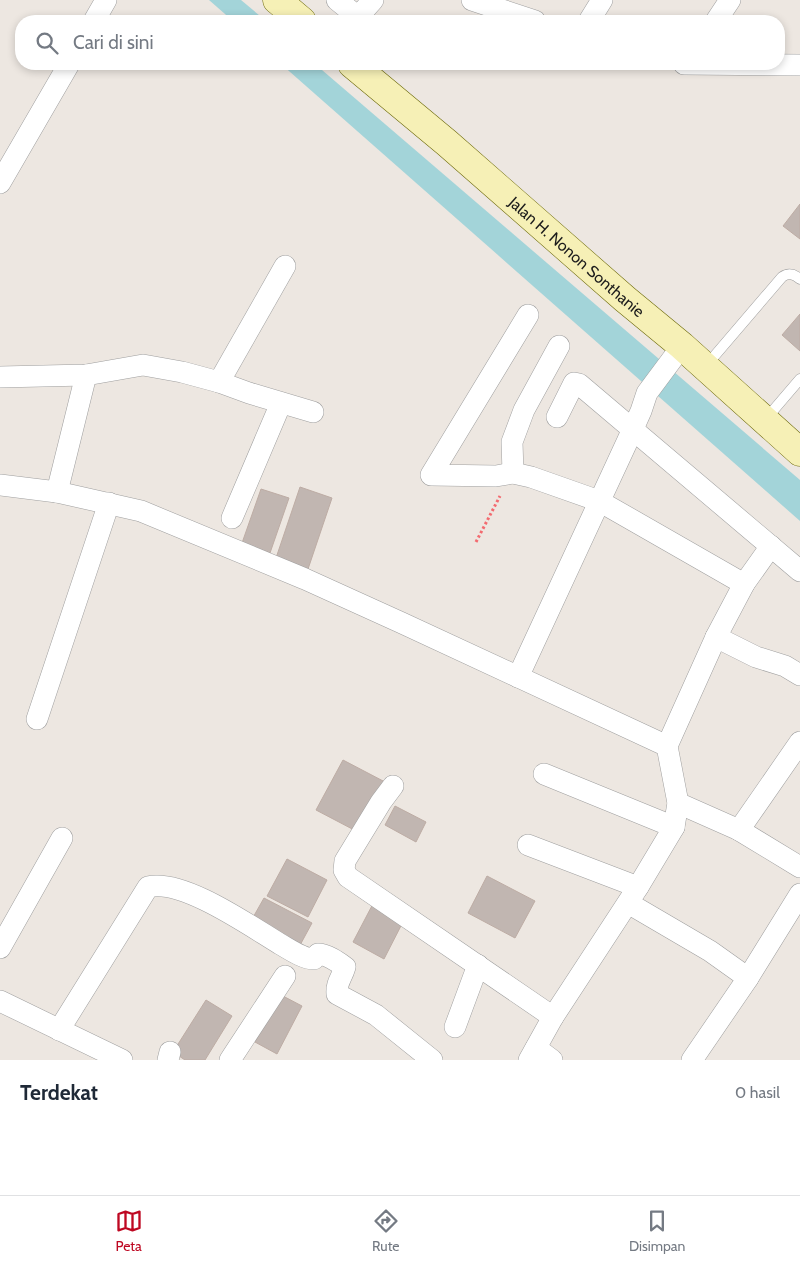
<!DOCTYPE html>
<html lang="id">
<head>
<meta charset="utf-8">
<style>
	:root { --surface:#fff; --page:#f2f2f3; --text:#1f2937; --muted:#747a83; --line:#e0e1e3; --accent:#be0822 }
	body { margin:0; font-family:Cabin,sans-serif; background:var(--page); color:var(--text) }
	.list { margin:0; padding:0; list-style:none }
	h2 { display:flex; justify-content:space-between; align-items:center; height:65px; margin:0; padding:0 20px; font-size:21px }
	h2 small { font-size:16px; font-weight:400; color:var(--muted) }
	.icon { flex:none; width:28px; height:28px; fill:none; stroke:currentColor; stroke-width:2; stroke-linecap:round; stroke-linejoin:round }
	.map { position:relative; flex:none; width:800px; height:1060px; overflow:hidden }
	.search { position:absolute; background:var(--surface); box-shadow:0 2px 8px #0003; left:15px; right:15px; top:15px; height:55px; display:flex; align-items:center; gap:12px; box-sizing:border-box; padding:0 18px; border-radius:20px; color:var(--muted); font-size:19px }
	.sheet { height:135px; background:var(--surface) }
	nav { display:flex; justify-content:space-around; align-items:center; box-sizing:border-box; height:70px; border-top:1px solid var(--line); background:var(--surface); font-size:14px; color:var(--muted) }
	nav a { display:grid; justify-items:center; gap:2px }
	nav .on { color:var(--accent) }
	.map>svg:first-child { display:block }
</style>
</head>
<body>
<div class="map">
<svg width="800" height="1060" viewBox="0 0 800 1060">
	<rect width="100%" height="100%" fill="#ede7e1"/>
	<g fill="#a3d4d9">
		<polygon points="209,0 241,0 266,21 233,21"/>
		<polygon points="281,64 315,64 800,480 800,521"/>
	</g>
	<g fill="#c1b6b1" stroke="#bdaca4">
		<polygon points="800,204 800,239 783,226"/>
		<polygon points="800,314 800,351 782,335"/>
		<polygon points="300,487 332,498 307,572 275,561"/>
		<polygon points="261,489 289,498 270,553 242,543"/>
		<polygon points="343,760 385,782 358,832 316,810"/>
		<polygon points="395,806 426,822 416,842 385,825"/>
		<polygon points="287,859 327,880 308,917 267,896"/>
		<polygon points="487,876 535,901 515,938 468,913"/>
		<polygon points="264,898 312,923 299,947 251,921"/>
		<polygon points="375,900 406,916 384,959 353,942"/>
		<polygon points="281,995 302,1006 277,1054 255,1042"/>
		<polygon points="206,1000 232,1016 205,1060 185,1060 173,1052"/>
	</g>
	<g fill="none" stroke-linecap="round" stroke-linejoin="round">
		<g stroke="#9f9f9f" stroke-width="11">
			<g id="lane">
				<path d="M705,367L782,277C789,272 794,274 800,279"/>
				<polyline points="765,420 800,379"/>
			</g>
		</g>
		<g stroke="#9f9f9f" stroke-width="22">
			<g id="street">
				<polyline points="337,0 358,17 373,0"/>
				<polyline points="472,0 535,21"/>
				<polyline points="94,21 106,0"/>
				<polyline points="589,21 602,0"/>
				<polyline points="716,21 730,0"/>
				<polyline points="684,64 800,65"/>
				<polyline points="0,183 69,64"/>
				<polyline points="528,315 431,475 496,476 513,473 531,477 599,501 744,584"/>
				<polyline points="0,377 86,375 143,365 182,372 219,382 249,393 313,412"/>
				<polyline points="219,382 285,266"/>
				<polyline points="557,417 574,383 579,384 800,571"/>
				<polyline points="513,473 512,442 524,410 559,346"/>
				<polyline points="0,485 57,492 141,511 305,579 402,623 667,746"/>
				<polyline points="57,492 86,375"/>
				<polyline points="232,518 281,403"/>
				<polyline points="716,637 756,657 785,666 800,675"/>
				<polyline points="518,677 627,442 641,411 647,393 682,346"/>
				<polyline points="37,719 109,503"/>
				<polyline points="544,774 674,827"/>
				<polyline points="393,786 381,802 345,861 344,870 348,877 553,1017"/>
				<polyline points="678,803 739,830 800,867"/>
				<polyline points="739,830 800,742"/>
				<polyline points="528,845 638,887"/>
				<polyline points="628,903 710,951 748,978 692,1060"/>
				<polyline points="0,948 62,838"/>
				<polyline points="748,978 800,894"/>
				<polyline points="0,1001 122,1060"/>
				<polyline points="455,1027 478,965"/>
				<path d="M59,1030L148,887C182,878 250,926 280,944C289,949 303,959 314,959L318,954C327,954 338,962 345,967C342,978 336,982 337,994L376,1015L432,1060"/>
				<polyline points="536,1048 552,1060"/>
				<polyline points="168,1060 170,1052"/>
				<polyline points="230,1060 285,976"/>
				<polyline points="529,1060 553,1017 638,887 674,827 678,803 667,746 716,637 744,584 771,546"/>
			</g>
		</g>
		<g stroke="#6c6909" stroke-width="29">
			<g id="secondary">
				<polyline points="277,0 302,21"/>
				<path id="s1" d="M352,64L447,143L625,299L682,346L800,452"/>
			</g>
		</g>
		<polyline stroke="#f36b70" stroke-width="3" stroke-dasharray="2.5 2.5" stroke-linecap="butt" points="476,542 500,496"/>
		<use href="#lane" stroke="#fff" stroke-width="10"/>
		<use href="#street" stroke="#fff" stroke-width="21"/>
		<use href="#secondary" stroke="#f6f0b6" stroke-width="28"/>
	</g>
	<g text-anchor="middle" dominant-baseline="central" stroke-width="4" stroke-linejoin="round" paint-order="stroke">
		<g font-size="16" fill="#1b1b1b" stroke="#fff">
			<text stroke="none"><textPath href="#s1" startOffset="296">Jalan H. Nonon Sonthanie</textPath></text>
		</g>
	</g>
</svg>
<div class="search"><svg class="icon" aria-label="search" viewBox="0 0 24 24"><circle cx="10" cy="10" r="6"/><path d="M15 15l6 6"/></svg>Cari di sini</div>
</div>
<section class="sheet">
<h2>Terdekat<small>0 hasil</small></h2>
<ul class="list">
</ul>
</section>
<nav>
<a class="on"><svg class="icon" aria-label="map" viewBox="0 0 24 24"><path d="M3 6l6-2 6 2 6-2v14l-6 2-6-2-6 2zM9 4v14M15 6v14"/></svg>Peta</a>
<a><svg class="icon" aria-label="directions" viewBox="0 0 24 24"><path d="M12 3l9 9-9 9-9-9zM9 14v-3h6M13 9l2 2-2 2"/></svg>Rute</a>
<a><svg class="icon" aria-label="saved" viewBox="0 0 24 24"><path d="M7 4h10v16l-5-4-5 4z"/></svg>Disimpan</a>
</nav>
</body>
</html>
